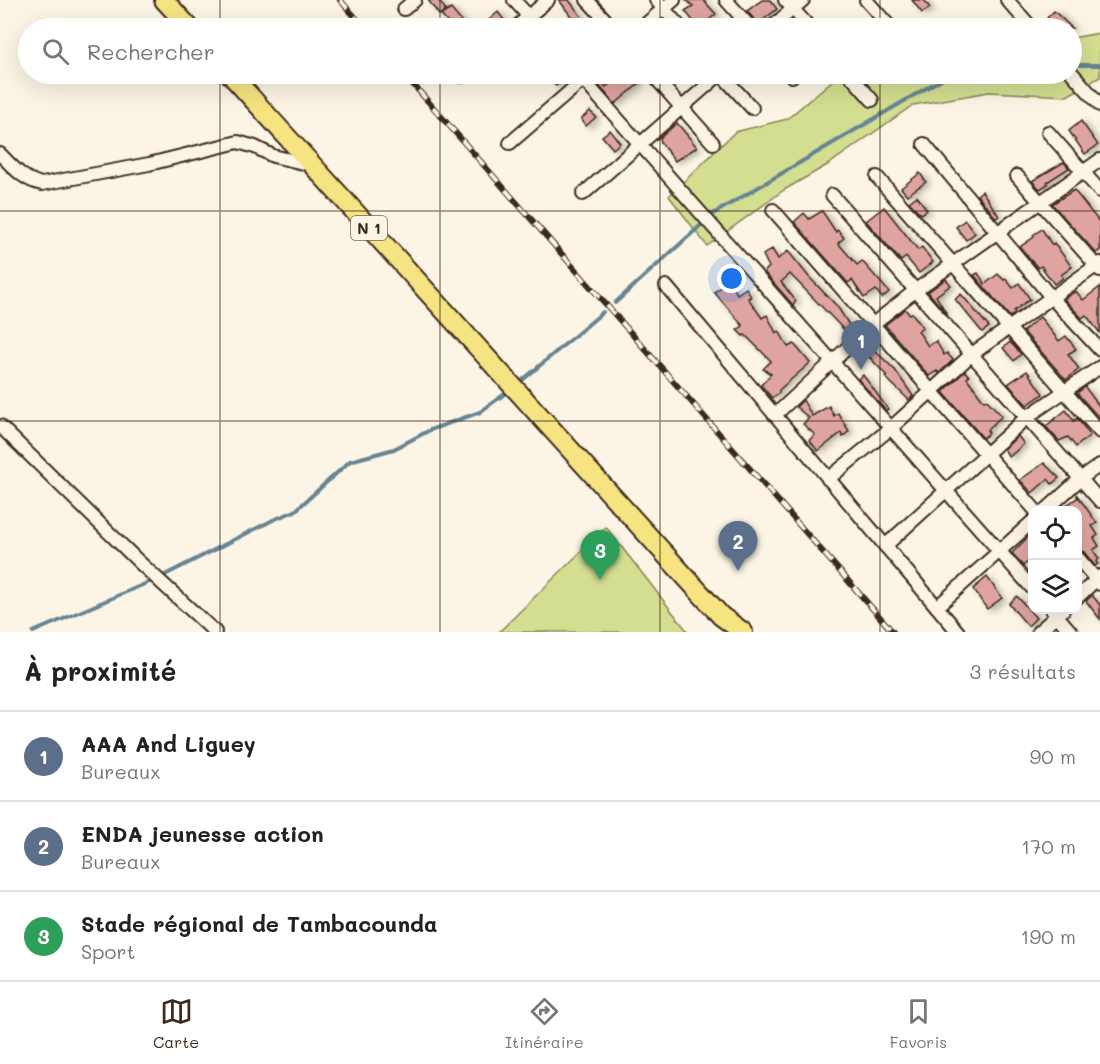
<!DOCTYPE html>
<html lang="fr">
<head>
<meta charset="utf-8">
<style>
	:root { --surface:#fff; --page:#f2f2f2; --text:#222; --muted:#767676; --line:#e0e0e0; --accent:#3b2a1e }
	body { margin:0; font-family:Mali,sans-serif; background:var(--page); color:var(--text) }
	.controls { position:absolute; right:18px; bottom:18px; display:grid; overflow:hidden; border-radius:12px; box-shadow:0 6px 24px #0002 }
	.controls button { width:54px; height:54px; display:grid; place-items:center; padding:0; border:0; border-bottom:2px solid var(--line); background:var(--surface); color:var(--text); font:30px sans-serif }
	.you { position:absolute; left:732px; top:279px; width:21px; height:21px; margin:-15px; border:4px solid #fff; border-radius:50%; background:#1a73e8; box-shadow:0 0 0 9px #1a73e833 }
	.badge { display:grid; place-items:center; width:39px; height:39px; border-radius:50%; background:var(--accent); color:#fff; font-size:20px; font-weight:700 }
	.pin { position:absolute; translate:-50% -50px; filter:drop-shadow(0 2px 3px #0008) }
	.pin::after { content:''; position:absolute; top:32px; width:21px; height:18px; background:inherit; clip-path:polygon(0 0,100% 0,50% 100%) }
	.list { margin:0; padding:0; list-style:none }
	h2 { display:flex; justify-content:space-between; align-items:center; height:78px; margin:0; padding:0 24px; font-size:26px }
	h2 small { font-size:20px; font-weight:400; color:var(--muted) }
	.list li { display:grid; grid-template-columns:39px 1fr auto; gap:18px; align-items:center; box-sizing:border-box; height:90px; padding:0 24px; border-top:2px solid var(--line) }
	.list b { display:block; font-size:22px; white-space:nowrap }
	.list p { margin:0; font-size:20px; white-space:nowrap; color:var(--muted) }
	.list em { font-size:20px; font-style:normal; color:var(--muted) }
	.icon { flex:none; width:33px; height:33px; fill:none; stroke:currentColor; stroke-width:2; stroke-linecap:round; stroke-linejoin:round }
	.map { position:relative; flex:none; width:1100px; height:632px; overflow:hidden }
	.search { position:absolute; background:var(--surface); box-shadow:0 6px 24px #0002; left:18px; right:18px; top:18px; height:66px; display:flex; align-items:center; gap:15px; box-sizing:border-box; padding:0 21px; border-radius:33px; color:var(--muted); font-size:22px }
	.sheet { height:348px; background:var(--surface) }
	nav { display:flex; justify-content:space-around; align-items:center; box-sizing:border-box; height:84px; border-top:2px solid var(--line); background:var(--surface); font-size:16px; color:var(--muted) }
	nav a { display:grid; justify-items:center; gap:3px }
	nav .on { color:var(--accent) }
	.map>svg:first-child { display:block }
</style>
</head>
<body>
<div class="map">
<svg width="1100" height="632" viewBox="0 0 1100 632">
	<defs>
		<filter id="shadow"><feDropShadow dx="4" dy="2" stdDeviation="3" flood-color="#0004"/></filter>
	</defs>
	<rect width="100%" height="100%" fill="#fcf5e5"/>
	<filter id="ink" filterUnits="userSpaceOnUse"><feTurbulence type="fractalNoise" baseFrequency=".0167" numOctaves="2"/><feDisplacementMap in="SourceGraphic" scale="12" xChannelSelector="R" yChannelSelector="G"/><feConvolveMatrix kernelMatrix="1 2 1 2 8 2 1 2 1" color-interpolation-filters="sRGB"/></filter>
	<g filter="url(#ink)">
		<g fill="#d3de91" stroke="#878458" stroke-width="1.5">
			<polygon points="897,26 963,26 974,28 894,28"/>
			<polygon points="1100,33 1100,77 1067,96 989,92 913,105 829,164 784,190 707,246 669,196 735,132 787,119 840,74 1072,74 1072,38"/>
			<polygon points="606,527 688,632 499,632"/>
		</g>
		<g fill="none" stroke-linecap="round" stroke-linejoin="round">
			<g stroke="#668594" stroke-width="4">
				<polyline points="1077,65 1100,65"/>
				<polyline points="713,214 950,74"/>
				<polyline points="615,303 700,226"/>
				<polyline points="518,384 603,312"/>
				<polyline points="161,577 273,520 295,511 350,461 394,449 430,430 480,412 510,390"/>
				<polyline points="33,632 154,580"/>
			</g>
		</g>
		<g fill="#dfa4a0" stroke="#3b2a1e" stroke-width="1.5" filter="url(#shadow)">
			<polygon points="428,0 438,0 446,10 439,15"/>
			<polygon points="559,0 569,0 590,28 559,28 573,19"/>
			<polygon points="686,0 703,0 716,14 699,28 685,11 693,6"/>
			<polygon points="762,0 770,0 777,9 758,24 747,11"/>
			<polygon points="912,0 924,0 930,8 922,13"/>
			<polygon points="451,9 467,28 452,28 441,15"/>
			<polygon points="1054,11 1072,28 1056,28 1047,18"/>
			<polygon points="498,12 504,20 493,28 480,28"/>
			<polygon points="546,74 558,74 564,80 556,86"/>
			<polygon points="617,74 632,74 640,83 615,104 595,81 599,78 606,87 620,77"/>
			<polygon points="590,111 596,117 586,126 581,119"/>
			<polygon points="1081,121 1098,145 1085,154 1069,131"/>
			<polygon points="677,123 697,147 675,161 661,143 660,138"/>
			<polygon points="610,130 620,143 613,149 602,136"/>
			<polygon points="1064,162 1069,168 1047,182 1048,184 1040,189 1032,181"/>
			<polygon points="920,173 926,182 907,195 901,188"/>
			<polygon points="1074,190 1100,223 1100,250 1096,253 1052,204"/>
			<polygon points="982,191 999,216 996,218 977,195"/>
			<polygon points="917,196 927,210 921,214 909,202"/>
			<polygon points="884,207 918,250 922,247 933,262 919,273 906,257 901,261 866,221"/>
			<polygon points="822,211 836,232 838,230 844,238 838,243 857,265 862,261 889,292 882,298 876,290 864,298 852,280 848,283 794,222 804,213 809,219"/>
			<polygon points="965,220 975,233 966,240 956,227"/>
			<polygon points="1042,229 1052,245 1054,243 1072,267 1061,275 1063,278 1054,284 1041,266 1038,268 1020,247 1034,237 1033,235"/>
			<polygon points="772,249 778,259 788,251 809,277 837,306 853,331 849,335 790,274 781,282 796,301 793,305 764,272 769,267 763,255"/>
			<polygon points="978,273 985,284 998,274 1004,280 1006,279 1013,288 1019,283 1030,299 1014,311 1015,313 1010,317 974,275"/>
			<polygon points="946,279 951,285 936,296 947,314 928,292"/>
			<polygon points="730,281 737,294 746,288 751,297 748,298 762,318 767,315 776,333 779,331 788,347 794,344 810,363 779,390 779,393 772,398 761,385 771,374 763,369 771,361 745,335 743,336 737,330 743,326 714,292"/>
			<polygon points="1100,287 1100,333 1086,315 1082,318 1064,299 1076,291 1083,300"/>
			<polygon points="961,294 989,327 982,332 955,299"/>
			<polygon points="905,309 909,314 912,313 923,328 918,331 928,346 936,341 944,355 947,353 953,360 939,373 937,371 929,376 885,325"/>
			<polygon points="1040,317 1059,341 1066,336 1076,349 1068,354 1079,369 1066,380 1023,331"/>
			<polygon points="866,342 895,370 913,396 909,400 885,377 887,376 860,347"/>
			<polygon points="1010,342 1021,354 1014,361 1003,348"/>
			<polygon points="965,371 969,376 967,378 984,401 987,400 1002,416 987,430 989,433 983,438 943,392"/>
			<polygon points="1027,371 1043,394 1027,405 1008,384"/>
			<polygon points="863,375 888,409 886,411 858,379"/>
			<polygon points="1085,387 1100,407 1100,419 1077,393"/>
			<polygon points="803,400 812,416 829,406 834,416 838,413 849,431 843,437 841,433 818,451 809,440 815,435 803,424 809,418 796,407"/>
			<polygon points="1066,410 1074,421 1077,418 1090,435 1076,447 1068,437 1059,441 1040,420 1046,426"/>
			<polygon points="1018,436 1024,444 1009,457 1004,449"/>
			<polygon points="1044,463 1059,478 1052,484 1048,479 1032,493 1020,480"/>
			<polygon points="1077,495 1097,523 1092,526 1098,535 1094,538 1099,546 1093,550 1099,559 1096,562 1098,564 1095,566 1084,552 1077,550 1077,543 1081,541 1077,535 1077,510 1059,510 1077,498"/>
			<polygon points="1032,533 1032,558 1023,566 1012,553"/>
			<polygon points="987,577 1002,598 987,609 973,589"/>
			<polygon points="1092,595 1100,605 1100,619 1086,601"/>
			<polygon points="1017,596 1036,618 1028,626 1009,604"/>
		</g>
		<g fill="none" stroke-linecap="round" stroke-linejoin="round">
			<g stroke="#3b2a1e" stroke-width="16">
				<g id="minor">
					<polyline points="514,0 539,28"/>
					<polyline points="587,0 613,28"/>
					<polyline points="656,0 681,28"/>
					<polyline points="726,0 751,28"/>
					<polyline points="785,0 810,28"/>
					<polyline points="866,0 891,28"/>
					<polyline points="1007,0 1032,28"/>
					<polyline points="404,9 415,0"/>
					<polyline points="515,28 548,0"/>
					<polyline points="641,28 674,0"/>
					<polyline points="771,28 803,0"/>
					<polyline points="1072,73 1100,105"/>
					<polyline points="578,74 1032,588"/>
					<polyline points="652,74 713,143"/>
					<polyline points="721,74 752,108"/>
					<polyline points="790,74 792,76"/>
					<polyline points="849,74 872,100"/>
					<polyline points="461,76 464,74"/>
					<polyline points="1048,132 1100,191"/>
					<polyline points="510,143 590,74"/>
					<polyline points="924,144 1051,297 1100,350"/>
					<path d="M0,154C13,167 23,180 42,184L149,164L238,142L255,147L273,156L312,165"/>
					<polyline points="1017,176 1100,270"/>
					<polyline points="877,177 1100,432"/>
					<polyline points="583,194 720,74"/>
					<polyline points="832,195 1100,501"/>
					<polyline points="773,210 1036,511"/>
					<polyline points="666,286 958,632"/>
					<polyline points="775,415 873,324 916,290 1100,160"/>
					<polyline points="0,426 138,561 215,632"/>
					<polyline points="828,479 891,428 972,354 1100,263"/>
					<polyline points="1045,511 1080,479 1100,465"/>
					<polyline points="885,546 1027,417 1100,367"/>
					<polyline points="1078,558 1100,584"/>
					<polyline points="1078,597 1100,576"/>
					<polyline points="937,607 1032,522"/>
					<polyline points="1052,610 1071,632"/>
					<polyline points="1038,632 1063,610"/>
				</g>
			</g>
			<g stroke="#3b2a1e" stroke-width="22">
				<g id="highway">
					<polyline points="164,0 190,28"/>
					<polyline points="230,74 721,616 743,632"/>
				</g>
			</g>
			<use href="#minor" stroke="#fcf5e5" stroke-width="12"/>
			<use href="#highway" stroke="#f6e381" stroke-width="18"/>
			<g stroke="#3b2a1e" stroke-width="6">
				<g id="rail">
					<polyline points="340,0 365,28"/>
					<polyline points="404,74 893,632"/>
				</g>
			</g>
			<use href="#rail" stroke="#fcf5e5" stroke-width="4" stroke-dasharray="11" stroke-linecap="butt"/>
		</g>
	</g>
	<path fill="none" stroke="#3b2a1e" stroke-width="1.5" stroke-opacity="0.55" d="M220,0V28M440,0V28M660,0V28M880,0V28M220,74V632M440,74V632M660,74V632M880,74V632M0,211H1100M0,421H1100"/>
	<g text-anchor="middle" dominant-baseline="central" stroke-width="4.5" stroke-linejoin="round" paint-order="stroke">
		<rect fill="#fcf5e5" stroke="#75675a" stroke-width="1.5" x="351" y="216" width="36" height="24" rx="4.5"/>
		<g font-size="15" font-weight="bold" fill="#3b2a1e">
			<text x="369" y="228">N 1</text>
		</g>
	</g>
</svg>
<div class="controls">
<button><svg class="icon" aria-label="locate" viewBox="0 0 24 24"><circle cx="12" cy="12" r="6"/><path d="M12 2v4M12 18v4M2 12h4M18 12h4"/></svg></button>
<button><svg class="icon" aria-label="layers" viewBox="0 0 24 24"><path d="M12 4l9 5-9 5-9-5zM3 14l9 5 9-5"/></svg></button>
</div>
<div class="you"></div>
<div class="pin badge" style="left:861px;top:370px;background:#5c6f8a">1</div>
<div class="pin badge" style="left:738px;top:571px;background:#5c6f8a">2</div>
<div class="pin badge" style="left:600px;top:580px;background:#2e9e5b">3</div>
<div class="search"><svg class="icon" aria-label="search" viewBox="0 0 24 24"><circle cx="10" cy="10" r="6"/><path d="M15 15l6 6"/></svg>Rechercher</div>
</div>
<section class="sheet">
<h2>À proximité<small>3 résultats</small></h2>
<ul class="list">
<li><span class="badge" style="background:#5c6f8a">1</span><div><b>AAA And Liguey</b><p>Bureaux</p></div><em>90 m</em></li>
<li><span class="badge" style="background:#5c6f8a">2</span><div><b>ENDA jeunesse action</b><p>Bureaux</p></div><em>170 m</em></li>
<li><span class="badge" style="background:#2e9e5b">3</span><div><b>Stade régional de Tambacounda</b><p>Sport</p></div><em>190 m</em></li>
</ul>
</section>
<nav>
<a class="on"><svg class="icon" aria-label="map" viewBox="0 0 24 24"><path d="M3 6l6-2 6 2 6-2v14l-6 2-6-2-6 2zM9 4v14M15 6v14"/></svg>Carte</a>
<a><svg class="icon" aria-label="directions" viewBox="0 0 24 24"><path d="M12 3l9 9-9 9-9-9zM9 14v-3h6M13 9l2 2-2 2"/></svg>Itinéraire</a>
<a><svg class="icon" aria-label="saved" viewBox="0 0 24 24"><path d="M7 4h10v16l-5-4-5 4z"/></svg>Favoris</a>
</nav>
</body>
</html>
